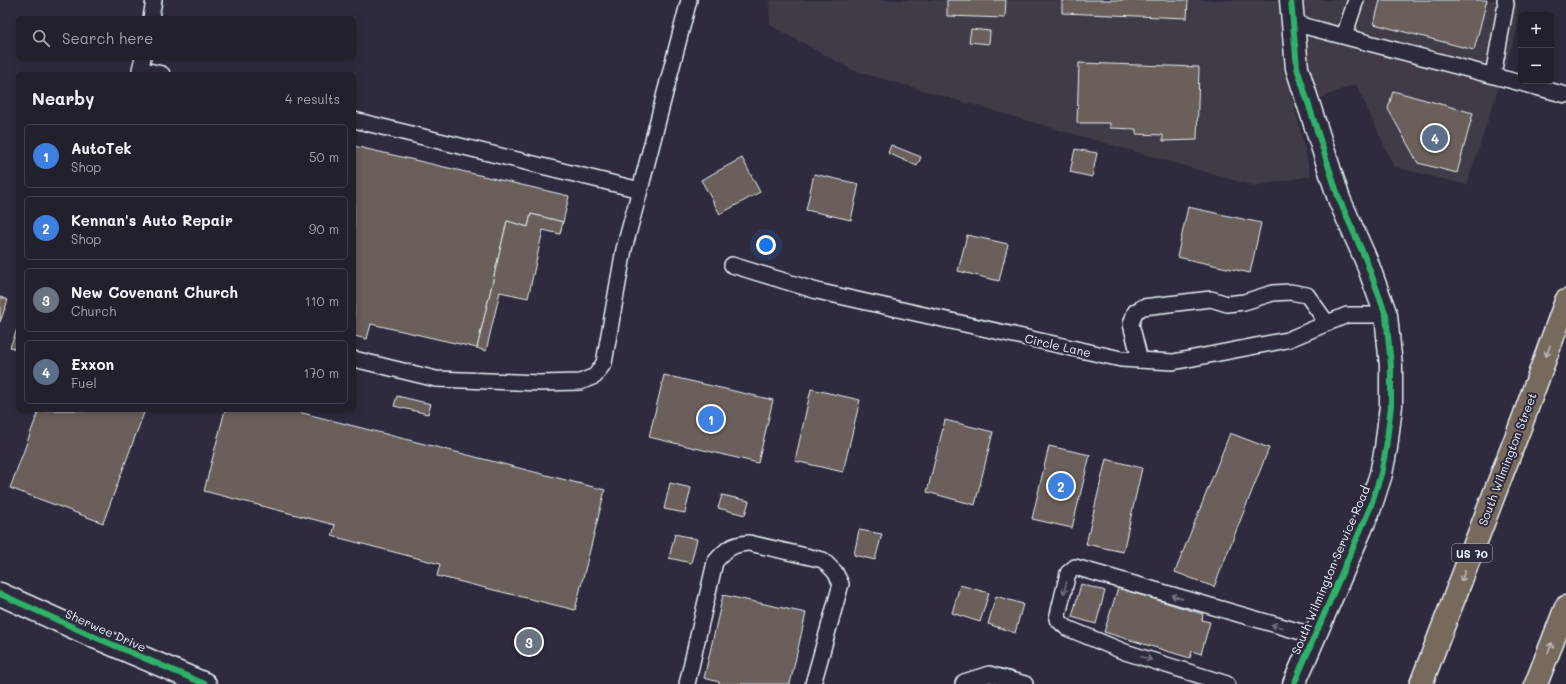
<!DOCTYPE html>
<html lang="en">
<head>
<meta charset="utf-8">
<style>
	:root { --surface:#23202e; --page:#2b2836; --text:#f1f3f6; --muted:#a3a3aa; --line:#403e4a; --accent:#0b8043 }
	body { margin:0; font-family:Mali,sans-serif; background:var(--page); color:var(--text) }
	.controls { position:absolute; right:12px; top:12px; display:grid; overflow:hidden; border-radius:6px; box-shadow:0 2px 10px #0003 }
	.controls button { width:36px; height:36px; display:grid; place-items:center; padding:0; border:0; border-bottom:1px solid var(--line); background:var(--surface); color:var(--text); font:20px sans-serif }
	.you { position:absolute; left:766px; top:245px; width:14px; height:14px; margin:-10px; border:3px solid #fff; border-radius:50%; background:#1a73e8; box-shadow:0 0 0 6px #1a73e833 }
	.badge { display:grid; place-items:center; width:26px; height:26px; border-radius:50%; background:var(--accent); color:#fff; font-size:13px; font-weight:700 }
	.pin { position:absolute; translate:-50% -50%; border:2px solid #fff; box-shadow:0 1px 4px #0006 }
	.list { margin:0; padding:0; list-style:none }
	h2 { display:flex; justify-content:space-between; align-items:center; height:52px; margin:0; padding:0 16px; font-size:17px }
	h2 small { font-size:13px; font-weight:400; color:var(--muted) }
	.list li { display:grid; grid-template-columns:26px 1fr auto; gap:12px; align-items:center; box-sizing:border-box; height:64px; margin:0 8px 8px; padding:0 8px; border:1px solid var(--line); border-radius:6px }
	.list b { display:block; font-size:15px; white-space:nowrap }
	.list p { margin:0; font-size:13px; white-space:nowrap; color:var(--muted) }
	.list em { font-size:13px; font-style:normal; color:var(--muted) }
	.icon { flex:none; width:22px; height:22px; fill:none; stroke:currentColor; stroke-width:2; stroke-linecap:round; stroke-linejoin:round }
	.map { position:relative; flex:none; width:1566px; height:684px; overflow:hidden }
	.search { position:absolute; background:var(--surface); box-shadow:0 2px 10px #0003; left:16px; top:16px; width:340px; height:44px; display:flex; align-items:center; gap:10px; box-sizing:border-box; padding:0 14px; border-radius:6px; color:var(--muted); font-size:15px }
	.panel { position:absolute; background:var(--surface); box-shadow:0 2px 10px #0003; left:16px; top:72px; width:340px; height:340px; border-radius:6px }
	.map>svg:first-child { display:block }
</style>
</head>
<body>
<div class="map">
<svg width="1566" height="684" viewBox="0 0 1566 684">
	<rect width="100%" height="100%" fill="#2f2a3d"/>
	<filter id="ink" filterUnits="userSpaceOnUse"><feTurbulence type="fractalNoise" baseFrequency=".025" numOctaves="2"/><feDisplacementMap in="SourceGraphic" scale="8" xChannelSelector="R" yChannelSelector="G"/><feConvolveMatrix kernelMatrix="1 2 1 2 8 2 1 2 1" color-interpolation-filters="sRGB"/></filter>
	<g filter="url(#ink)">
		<polygon fill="#413a46" points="769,0 1517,0 1517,30 1467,185 1394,167 1356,84 1295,108 1311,176 1254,186 852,70 770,25"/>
		<g fill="#6a5e5a" stroke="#e8f1f8">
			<polygon points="947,0 1006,0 1005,18 947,16"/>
			<polygon points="1062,0 1188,0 1187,18 1062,13"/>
			<polygon points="1380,0 1487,0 1474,50 1374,24"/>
			<polygon points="971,29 990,31 989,44 969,42"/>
			<polygon points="1079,63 1199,67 1197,140 1163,141 1163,135 1136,134 1136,129 1110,128 1110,123 1077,123"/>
			<polygon points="1393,91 1473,113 1457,173 1418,163 1388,109"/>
			<polygon points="891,145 921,157 917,166 888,153"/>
			<polygon points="354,146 569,196 563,222 531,214 528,227 507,221 477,348 371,324 367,339 354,336"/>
			<polygon points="1075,149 1097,153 1092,177 1070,172"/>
			<polygon points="742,158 760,192 720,214 701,180"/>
			<polygon points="814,174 859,184 851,220 806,210"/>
			<polygon points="1188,207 1261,223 1250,273 1177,257"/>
			<polygon points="531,214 563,222 560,234 543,230 528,298 500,292 486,351 477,348 507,221 528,227"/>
			<polygon points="967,235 1008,244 999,281 958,271"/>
			<polygon points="0,297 8,300 0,322"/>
			<polygon points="18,327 18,350 10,347"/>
			<polygon points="664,375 773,400 758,463 649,437"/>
			<polygon points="811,389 860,400 843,472 795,461"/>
			<polygon points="397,396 431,404 428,414 394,406"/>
			<polygon points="39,410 145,410 103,523 10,488"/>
			<polygon points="225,410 291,410 605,490 575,610 437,576 440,564 332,536 335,525 204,491"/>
			<polygon points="945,420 993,432 975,505 927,492"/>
			<polygon points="1230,433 1269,448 1214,587 1175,572"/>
			<polygon points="1049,446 1090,455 1072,528 1032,519"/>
			<polygon points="1106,459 1142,468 1123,552 1086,544"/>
			<polygon points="670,483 691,488 685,513 664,509"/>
			<polygon points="722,495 749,501 745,515 718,508"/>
			<polygon points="859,530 882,534 875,560 854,555"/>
			<polygon points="675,534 697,539 691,563 669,558"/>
			<polygon points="1081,584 1105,591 1096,624 1072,617"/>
			<polygon points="960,585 989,593 980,622 952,613"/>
			<polygon points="1118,588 1203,614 1202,620 1210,622 1201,654 1192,651 1190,658 1104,632"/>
			<polygon points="723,595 806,613 790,684 719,684 719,682 704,678"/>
			<polygon points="996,596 1023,604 1015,633 988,624"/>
		</g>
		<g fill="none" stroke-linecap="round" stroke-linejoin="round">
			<g stroke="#e8f1f8" stroke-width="18">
				<g id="lane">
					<polyline points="151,18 154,0"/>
					<polyline points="1293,23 1566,95"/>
					<polyline points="1344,36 1356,0"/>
					<polyline points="143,58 140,69 162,74"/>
					<polyline points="1493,75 1506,4 1505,0"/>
					<polyline points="354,120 640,190 689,0"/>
					<polyline points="732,265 817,291 1121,359 1173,362 1287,340 1347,315 1386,315"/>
					<polyline points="354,359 436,379 539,383 580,382 595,376 604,363 624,249 640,190"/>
					<polyline points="1140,360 1131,324 1135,312 1143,307 1211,299 1227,304 1244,302 1273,293 1290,292 1307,295 1327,323"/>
					<path d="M687,684L715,562C726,549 732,544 749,543L823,560L835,572L841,584L813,684"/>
					<polyline points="963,684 964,682 989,674 1025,684"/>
					<polyline points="1227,684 1125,652 1067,628 1057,619 1068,573 1075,567 1315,636"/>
				</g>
			</g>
			<g stroke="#e8f1f8" stroke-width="25">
				<g id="street">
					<polyline points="1291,0 1297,68 1339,199 1366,260 1386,315 1391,366 1391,406 1386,448 1381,474 1370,508 1294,684"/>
					<polyline points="0,594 97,638 205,684"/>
				</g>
			</g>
			<g stroke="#e8f1f8" stroke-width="25">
				<g id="highway">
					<polyline points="1421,684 1522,422 1566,301"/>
					<polyline points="1536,684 1566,607"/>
				</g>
			</g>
			<use href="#lane" stroke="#2f2a3d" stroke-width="15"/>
			<use href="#street" stroke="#2f2a3d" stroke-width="22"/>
			<use href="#highway" stroke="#77695c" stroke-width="22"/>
			<g stroke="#2f2a3d" stroke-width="8">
				<g id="cycleway">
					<polyline points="1291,0 1297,68 1339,199 1366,260 1386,315 1391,366 1391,406 1386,448 1381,474 1370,508 1294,684"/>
					<polyline points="0,594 97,638 205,684"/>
				</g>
			</g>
			<use href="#cycleway" stroke="#2db169" stroke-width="6"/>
		</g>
		<defs><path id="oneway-shaft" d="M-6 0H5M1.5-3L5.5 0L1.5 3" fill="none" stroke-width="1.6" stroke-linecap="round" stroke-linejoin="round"/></defs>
		<g stroke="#bbbbba">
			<use href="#oneway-shaft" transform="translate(1548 351) rotate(110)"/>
			<use href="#oneway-shaft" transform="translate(1463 576) rotate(111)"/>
			<use href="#oneway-shaft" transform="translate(1550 648) rotate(-69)"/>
		</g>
		<g stroke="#70707e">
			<use href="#oneway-shaft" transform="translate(1065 588) rotate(104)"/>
			<use href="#oneway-shaft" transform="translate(1177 597) rotate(-164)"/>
			<use href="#oneway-shaft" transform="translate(1277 626) rotate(-164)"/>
			<use href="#oneway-shaft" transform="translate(1146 658) rotate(18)"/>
		</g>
	</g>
	<g text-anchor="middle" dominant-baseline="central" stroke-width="4" stroke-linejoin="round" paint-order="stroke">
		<rect fill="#2f2a3d" stroke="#b0b5c0" stroke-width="1" x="1452" y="544" width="40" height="18" rx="3"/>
		<g font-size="11" font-weight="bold" fill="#e8f1f8">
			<text x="1472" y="553">US 70</text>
		</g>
		<g font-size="12" fill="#e8f1f8" stroke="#2f2a3d">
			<text transform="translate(1058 345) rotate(13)">Circle Lane</text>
			<text transform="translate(1507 459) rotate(-69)">South Wilmington Street</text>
			<text transform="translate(1330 570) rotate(-67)">South Wilmington Service Road</text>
			<text transform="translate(106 630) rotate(24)">Sherwee Drive</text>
		</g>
	</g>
</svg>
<div class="controls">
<button>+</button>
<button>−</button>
</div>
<div class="you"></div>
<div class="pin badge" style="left:711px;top:419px;background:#3f7fe0">1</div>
<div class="pin badge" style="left:1061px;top:486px;background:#3f7fe0">2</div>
<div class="pin badge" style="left:529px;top:642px;background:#6b7280">3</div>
<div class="pin badge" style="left:1435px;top:138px;background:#5c6f8a">4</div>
<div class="search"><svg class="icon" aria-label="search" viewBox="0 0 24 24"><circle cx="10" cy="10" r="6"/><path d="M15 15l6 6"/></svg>Search here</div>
<section class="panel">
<h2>Nearby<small>4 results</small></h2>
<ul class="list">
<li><span class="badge" style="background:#3f7fe0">1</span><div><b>AutoTek</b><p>Shop</p></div><em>50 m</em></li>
<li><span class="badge" style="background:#3f7fe0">2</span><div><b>Kennan's Auto Repair</b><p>Shop</p></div><em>90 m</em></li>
<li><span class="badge" style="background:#6b7280">3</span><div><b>New Covenant Church</b><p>Church</p></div><em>110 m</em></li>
<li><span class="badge" style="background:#5c6f8a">4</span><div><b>Exxon</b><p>Fuel</p></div><em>170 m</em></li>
</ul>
</section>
</div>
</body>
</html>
